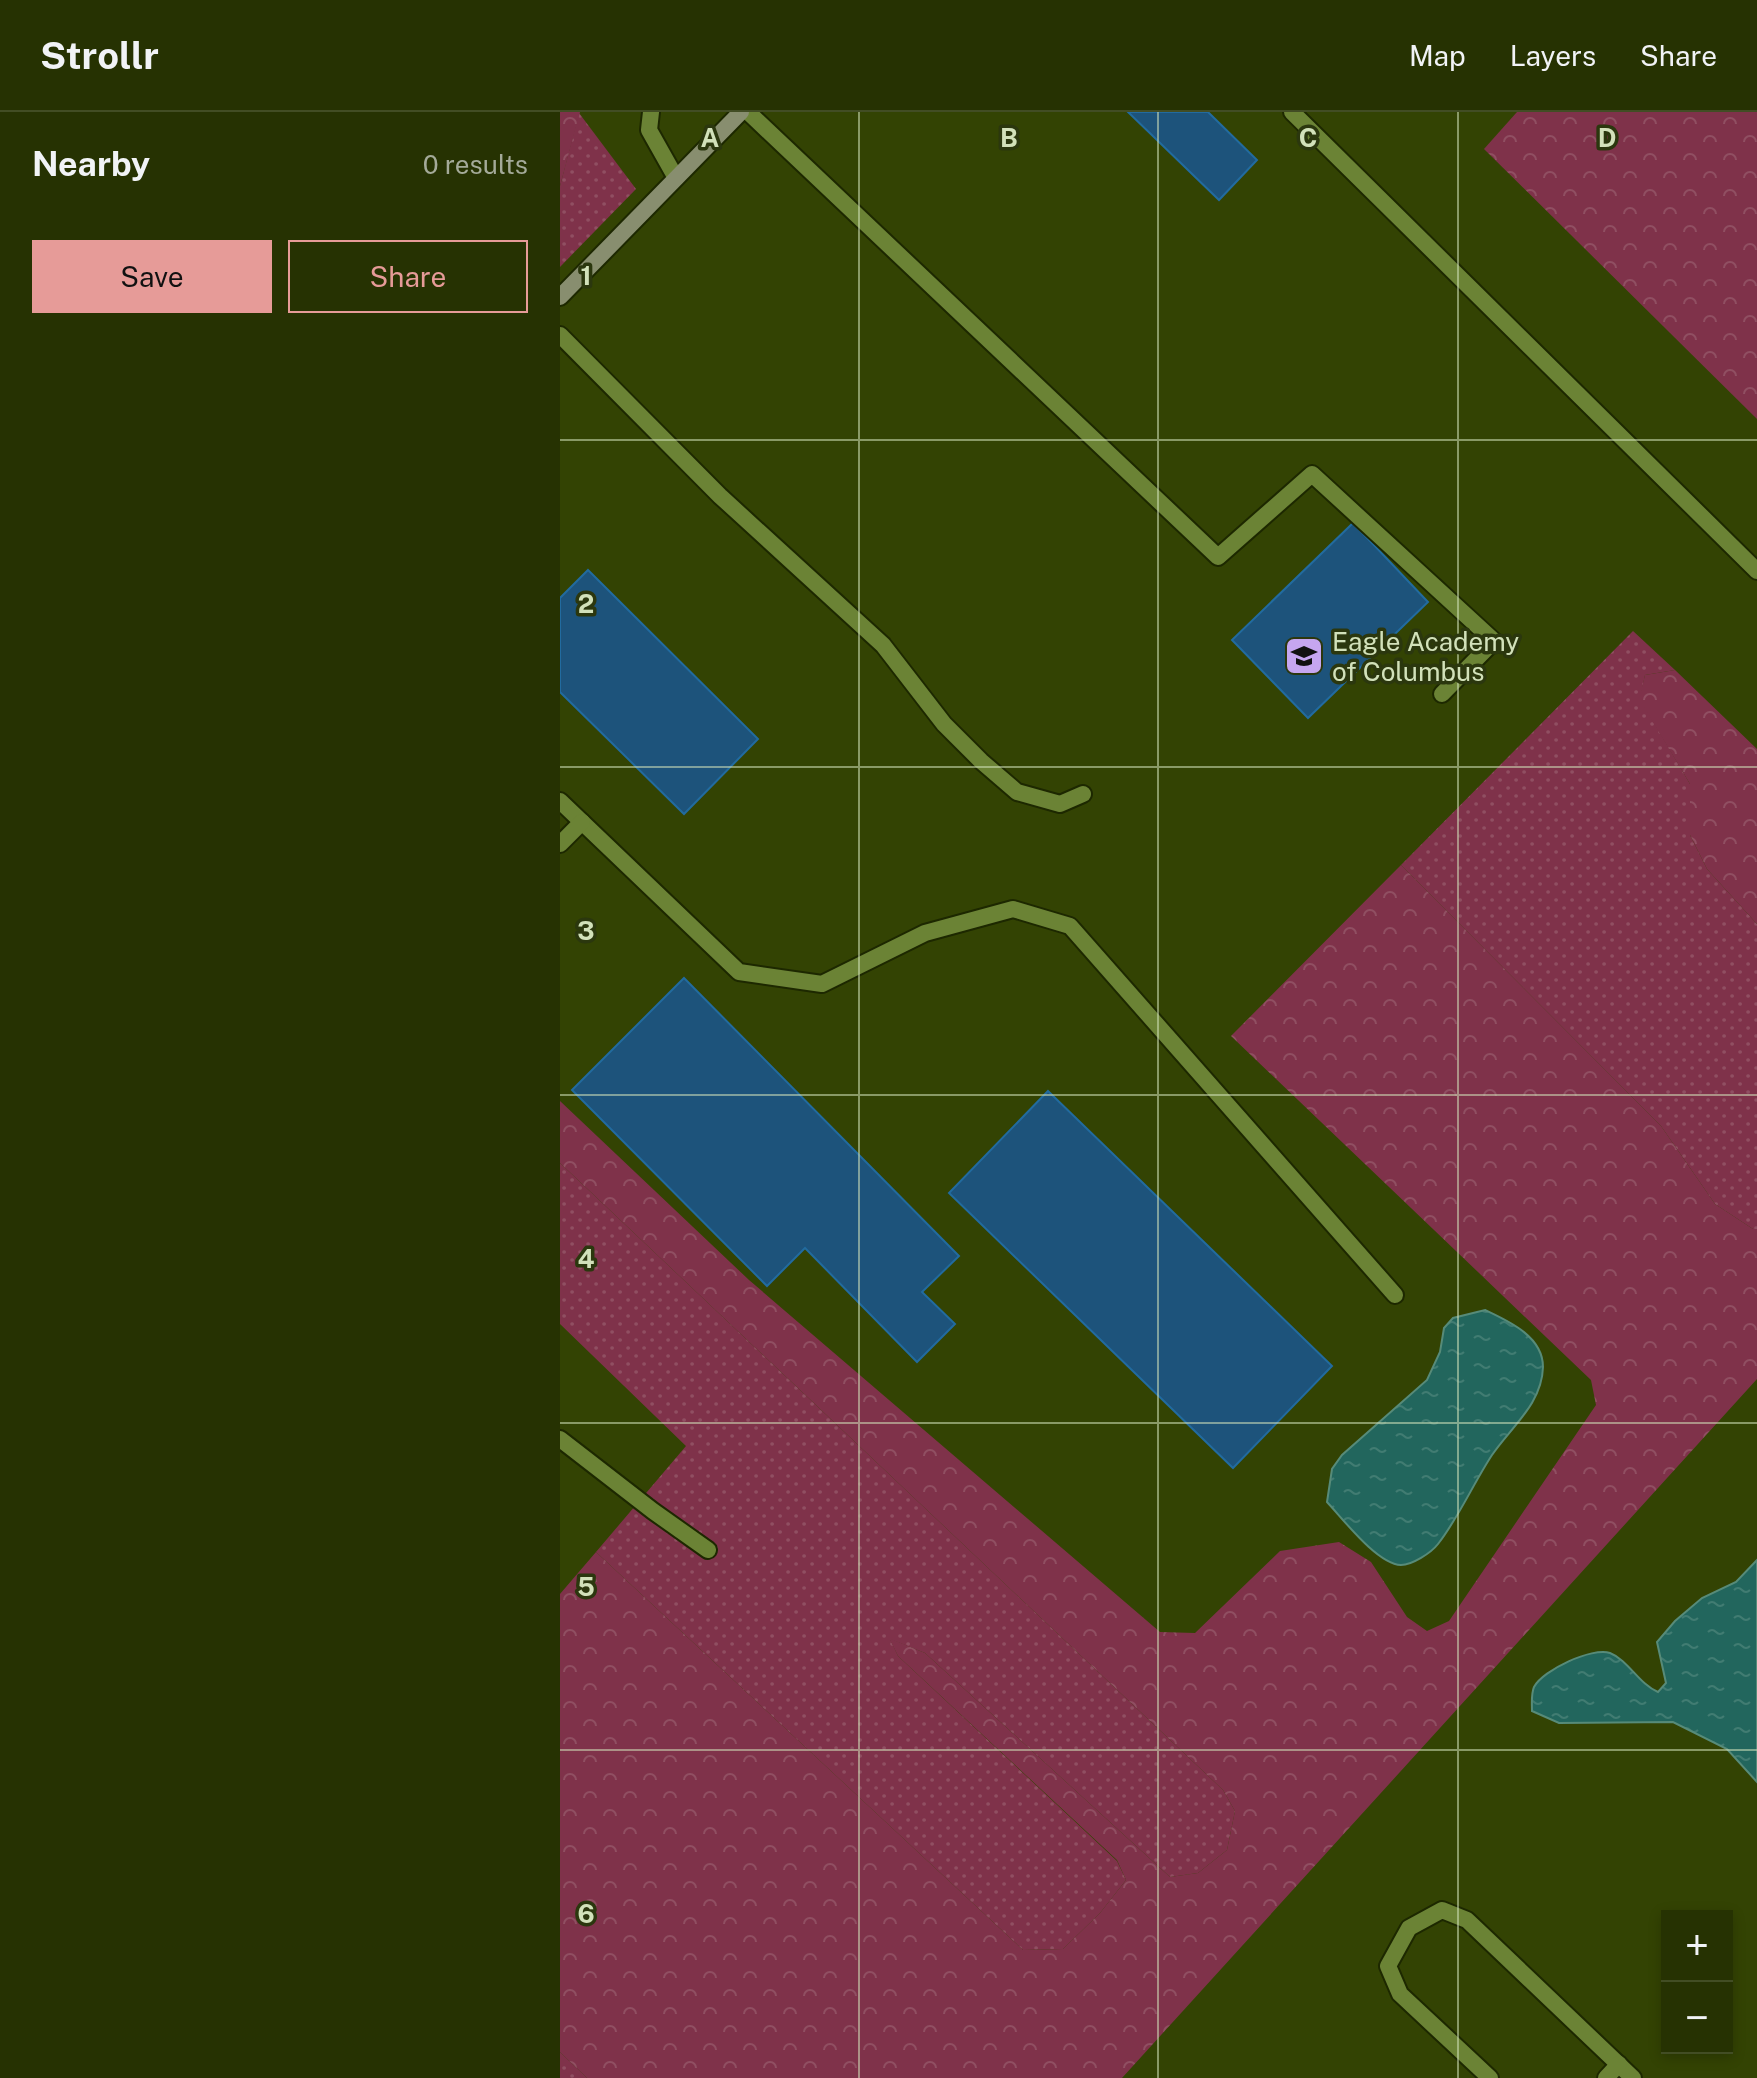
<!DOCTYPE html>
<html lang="en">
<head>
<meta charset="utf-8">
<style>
	:root { --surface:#263202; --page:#323e11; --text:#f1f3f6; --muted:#a4aa99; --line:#424d24; --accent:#e69b98 }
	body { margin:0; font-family:"Public Sans",sans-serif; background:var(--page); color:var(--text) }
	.controls { position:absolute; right:24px; bottom:24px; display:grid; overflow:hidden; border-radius:0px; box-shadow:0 4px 12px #0003 }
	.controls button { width:72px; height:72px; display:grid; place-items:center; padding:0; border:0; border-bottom:2px solid var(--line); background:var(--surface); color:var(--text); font:40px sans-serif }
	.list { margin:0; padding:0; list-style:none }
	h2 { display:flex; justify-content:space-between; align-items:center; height:104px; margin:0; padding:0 32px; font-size:34px }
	h2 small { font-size:26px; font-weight:400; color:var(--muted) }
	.actions { display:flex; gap:16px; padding:24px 32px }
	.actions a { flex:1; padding:18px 0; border:2px solid var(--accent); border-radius:0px; text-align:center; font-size:28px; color:var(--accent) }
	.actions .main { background:var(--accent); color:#111 }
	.map { position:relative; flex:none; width:1197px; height:1966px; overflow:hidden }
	header { display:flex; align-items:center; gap:48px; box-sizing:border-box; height:112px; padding:0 40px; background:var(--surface); border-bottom:2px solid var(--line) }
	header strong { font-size:38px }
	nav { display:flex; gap:44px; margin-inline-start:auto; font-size:28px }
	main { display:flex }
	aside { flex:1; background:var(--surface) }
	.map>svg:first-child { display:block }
</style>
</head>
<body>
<header>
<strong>Strollr</strong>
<nav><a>Map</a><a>Layers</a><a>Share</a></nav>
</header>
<main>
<aside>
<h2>Nearby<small>0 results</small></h2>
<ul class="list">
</ul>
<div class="actions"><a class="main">Save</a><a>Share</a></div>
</aside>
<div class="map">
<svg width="1197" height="1966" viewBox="0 0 1197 1966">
	<defs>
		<pattern id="grass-dots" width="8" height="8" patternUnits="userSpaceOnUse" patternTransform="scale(2)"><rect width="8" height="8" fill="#7f324a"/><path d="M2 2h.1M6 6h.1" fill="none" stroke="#904f62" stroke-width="1.8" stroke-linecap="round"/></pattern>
		<pattern id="forest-crowns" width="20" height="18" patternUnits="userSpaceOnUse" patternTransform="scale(2)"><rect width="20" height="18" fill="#7f324a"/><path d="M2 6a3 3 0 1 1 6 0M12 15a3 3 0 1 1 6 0" fill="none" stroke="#904f62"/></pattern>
		<pattern id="water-ripples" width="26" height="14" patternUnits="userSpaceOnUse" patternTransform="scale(2)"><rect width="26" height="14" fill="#22665d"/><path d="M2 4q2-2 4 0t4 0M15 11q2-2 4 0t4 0" fill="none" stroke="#417c72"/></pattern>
	</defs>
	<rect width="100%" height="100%" fill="#334303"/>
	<g fill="url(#grass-dots)">
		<polygon points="19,1 76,77 0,155 0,74"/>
		<polygon points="1073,519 1115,558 1085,563 1080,587 1130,672 1130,723 1147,757 1197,812 1197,1117 1193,1117 1155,1092 1101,1014 841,753"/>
		<polygon points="0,1051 663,1678 675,1699 667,1738 638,1761 610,1765 365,1541 330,1527 338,1544 557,1749 566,1768 540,1801 503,1837 463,1838 36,1440 126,1334 0,1212"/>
		<polygon points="0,1940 27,1966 0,1966"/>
	</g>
	<g fill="url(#forest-crowns)">
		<polygon points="0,0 20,0 0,74"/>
		<polygon points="957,0 1197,0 1197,307 924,37"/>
		<polygon points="1115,558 1197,637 1197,812 1147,757 1130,723 1130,672 1079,587 1085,563"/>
		<polygon points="841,753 1101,1014 1155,1092 1193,1117 1197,1117 1197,1267 562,1966 27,1966 0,1940 0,1482 36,1440 463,1838 503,1837 540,1801 566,1768 557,1748 338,1544 329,1526 365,1541 610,1765 638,1761 667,1738 675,1699 663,1678 0,1051 0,989 189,1168 600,1520 635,1521 720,1439 779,1430 811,1450 847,1505 867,1519 889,1509 1036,1293 1031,1268 671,924"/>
	</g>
	<g fill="url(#water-ripples)" stroke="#578b79" stroke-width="2">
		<path d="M925,1198C948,1209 983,1224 983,1255C982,1292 951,1315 932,1343C913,1372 899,1405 878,1432C871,1441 852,1453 841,1453C817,1452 783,1407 767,1390L772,1357L782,1343L867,1268L880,1240L884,1216L893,1206Z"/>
		<path d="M1197,1448V1670L1167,1637L1113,1610L999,1611L972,1599C972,1591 971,1582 974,1575C983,1558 1032,1535 1050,1541C1068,1548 1079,1572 1098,1580L1106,1571L1097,1530L1115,1509L1142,1486L1176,1470Z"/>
	</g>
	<g fill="#1d537b" stroke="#226b9f" stroke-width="2">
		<polygon points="568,0 648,0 697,48 659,88"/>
		<polygon points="793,411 868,490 748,606 672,528"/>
		<polygon points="28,458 198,627 124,702 0,580 0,486"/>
		<polygon points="124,866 399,1144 362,1180 395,1212 357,1250 245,1136 207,1174 12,978"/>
		<polygon points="488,979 772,1254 673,1356 389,1081"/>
	</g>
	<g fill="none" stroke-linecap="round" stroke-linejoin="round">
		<g stroke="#1d2800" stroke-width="20">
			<g id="service">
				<polyline points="91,0 89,18 116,66"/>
				<polyline points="188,0 658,445 752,362 934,529 882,582"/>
				<polyline points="732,0 1197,459"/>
				<polyline points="0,223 160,384 323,533 384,612 421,649 457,680 500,692 523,682"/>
				<polyline points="0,689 179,860 262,872 365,821 453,797 510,814 835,1183"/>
				<polyline points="0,732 22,710"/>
				<polyline points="0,1327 93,1399 148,1438"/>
				<polyline points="930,1966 840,1882 828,1854 849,1816 882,1798 907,1808 1073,1966"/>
				<polyline points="1046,1966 1059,1952"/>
			</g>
		</g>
		<g stroke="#1d2800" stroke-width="20">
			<polyline id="secondary" points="0,185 181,0"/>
		</g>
		<use href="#service" stroke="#6b8335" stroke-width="16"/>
		<use href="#secondary" stroke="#888e6f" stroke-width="16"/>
	</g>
	<path fill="none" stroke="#d2e1ba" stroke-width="2" stroke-opacity="0.55" d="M299,0V1966M598,0V1966M898,0V1966M0,328H1197M0,655H1197M0,983H1197M0,1311H1197M0,1638H1197"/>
	<defs>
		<g id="school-square" transform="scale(2)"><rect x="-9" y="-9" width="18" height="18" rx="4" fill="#c6a6f0" stroke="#2b370e"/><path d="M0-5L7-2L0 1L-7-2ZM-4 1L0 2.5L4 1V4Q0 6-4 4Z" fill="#111"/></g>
	</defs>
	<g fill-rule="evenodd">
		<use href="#school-square" x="744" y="544"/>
	</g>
	<g text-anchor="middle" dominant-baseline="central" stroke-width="7" stroke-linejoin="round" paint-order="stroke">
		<g font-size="26" fill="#d2e1ba" stroke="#2b370e" text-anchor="start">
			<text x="772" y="529">Eagle Academy<tspan x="772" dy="30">of Columbus</tspan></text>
		</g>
	</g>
	<g font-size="26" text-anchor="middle" font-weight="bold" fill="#d2e1ba" stroke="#2b370e" stroke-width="7" stroke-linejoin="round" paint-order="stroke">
		<text x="150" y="35">A</text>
		<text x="449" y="35">B</text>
		<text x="748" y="35">C</text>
		<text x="1047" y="35">D</text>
		<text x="26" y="173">1</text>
		<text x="26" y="501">2</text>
		<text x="26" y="828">3</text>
		<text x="26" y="1156">4</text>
		<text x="26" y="1484">5</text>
		<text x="26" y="1811">6</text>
	</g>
</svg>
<div class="controls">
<button>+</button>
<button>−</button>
</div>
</div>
</main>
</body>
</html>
